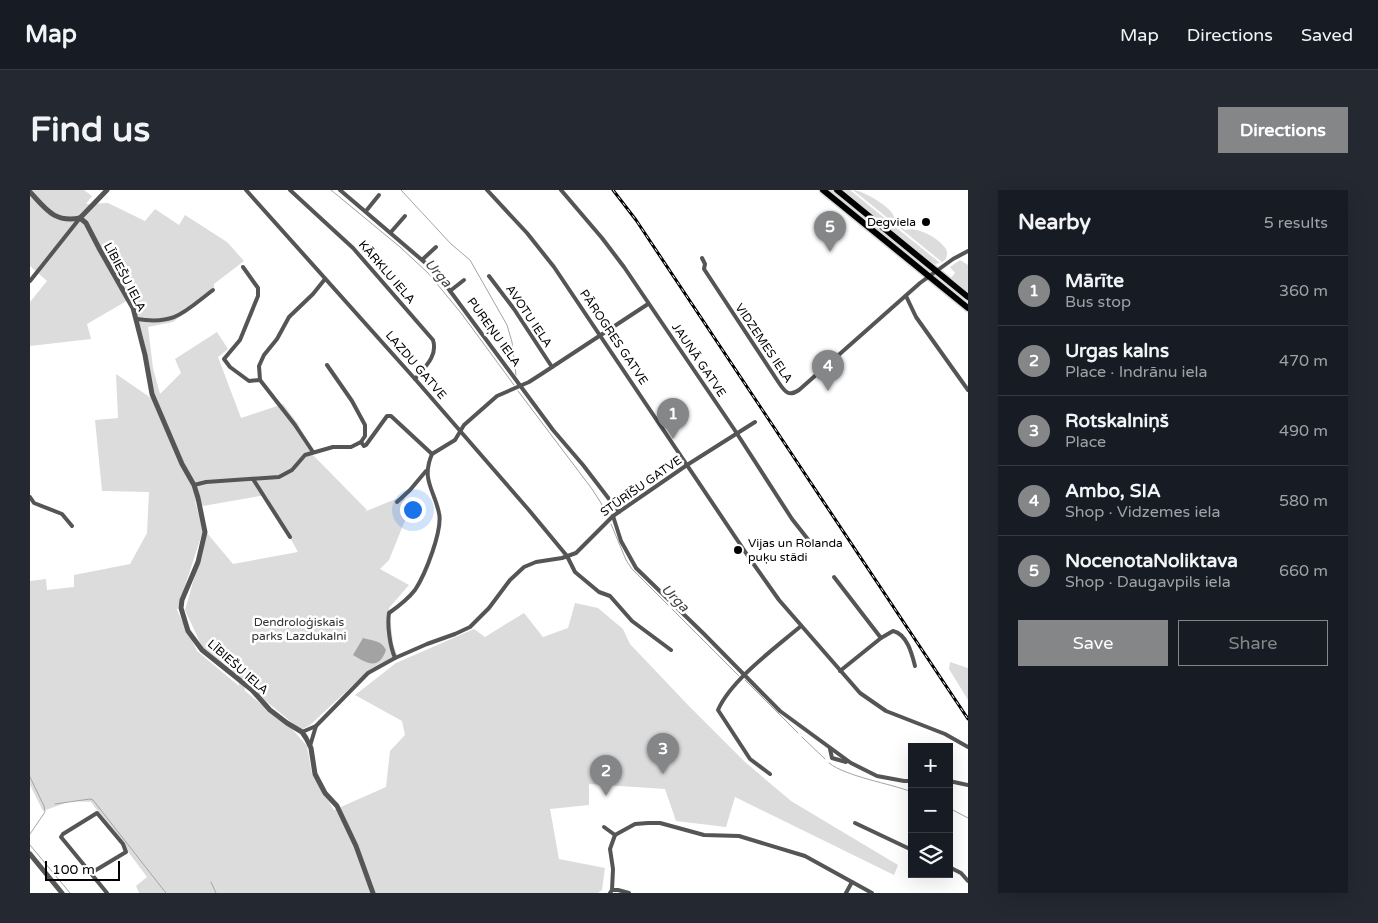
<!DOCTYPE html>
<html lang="en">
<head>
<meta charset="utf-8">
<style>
	:root { --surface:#171b24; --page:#242831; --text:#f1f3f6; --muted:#9ea1a6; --line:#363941; --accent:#858687 }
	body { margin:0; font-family:"Varela Round",sans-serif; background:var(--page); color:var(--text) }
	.controls { position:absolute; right:15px; bottom:15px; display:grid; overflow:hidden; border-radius:0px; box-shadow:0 5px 20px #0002 }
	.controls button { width:45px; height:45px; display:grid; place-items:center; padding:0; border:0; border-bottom:1px solid var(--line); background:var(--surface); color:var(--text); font:25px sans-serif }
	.scale { position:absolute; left:15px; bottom:12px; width:75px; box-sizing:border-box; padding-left:5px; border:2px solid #000; border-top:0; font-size:14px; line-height:18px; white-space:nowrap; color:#000; -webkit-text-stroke:4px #fff; paint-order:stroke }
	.you { position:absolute; left:382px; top:319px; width:18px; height:18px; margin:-12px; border:4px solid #fff; border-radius:50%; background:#1a73e8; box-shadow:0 0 0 8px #1a73e833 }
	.badge { display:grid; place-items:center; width:32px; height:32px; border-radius:50%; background:var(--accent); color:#fff; font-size:16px; font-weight:700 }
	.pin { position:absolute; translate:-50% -41px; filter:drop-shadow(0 1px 2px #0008) }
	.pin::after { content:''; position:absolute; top:26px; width:18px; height:15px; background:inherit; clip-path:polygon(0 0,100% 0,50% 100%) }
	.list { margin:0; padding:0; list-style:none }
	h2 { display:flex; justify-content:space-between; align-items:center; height:65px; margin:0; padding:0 20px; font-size:21px }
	h2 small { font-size:16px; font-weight:400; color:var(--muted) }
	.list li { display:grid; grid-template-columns:32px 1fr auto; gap:15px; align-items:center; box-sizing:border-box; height:70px; padding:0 20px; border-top:1px solid var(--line) }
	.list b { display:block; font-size:19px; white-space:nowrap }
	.list p { margin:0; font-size:16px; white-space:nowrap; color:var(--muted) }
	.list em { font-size:16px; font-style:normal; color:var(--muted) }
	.actions { display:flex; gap:10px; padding:15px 20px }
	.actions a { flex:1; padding:11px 0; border:1px solid var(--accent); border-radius:0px; text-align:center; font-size:18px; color:var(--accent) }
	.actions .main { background:var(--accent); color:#fff }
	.icon { flex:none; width:28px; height:28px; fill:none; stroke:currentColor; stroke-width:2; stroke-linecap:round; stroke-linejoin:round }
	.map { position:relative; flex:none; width:938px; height:703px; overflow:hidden; border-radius:0px }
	header { display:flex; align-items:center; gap:30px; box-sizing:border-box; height:70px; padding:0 25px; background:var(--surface); border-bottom:1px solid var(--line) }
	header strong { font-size:24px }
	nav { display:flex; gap:28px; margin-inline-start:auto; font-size:18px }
	.intro { display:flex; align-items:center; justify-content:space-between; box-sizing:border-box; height:120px; padding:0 30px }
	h1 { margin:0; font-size:35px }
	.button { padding:12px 22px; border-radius:0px; background:var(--accent); color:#fff; font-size:18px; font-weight:700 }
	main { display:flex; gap:30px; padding:0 30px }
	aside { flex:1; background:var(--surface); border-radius:0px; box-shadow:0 5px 20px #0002 }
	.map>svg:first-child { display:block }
</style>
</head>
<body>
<header>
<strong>Map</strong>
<nav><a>Map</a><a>Directions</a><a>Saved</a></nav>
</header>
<div class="intro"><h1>Find us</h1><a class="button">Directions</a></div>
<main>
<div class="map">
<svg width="938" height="703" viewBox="0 0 938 703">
	<rect width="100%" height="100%" fill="#fff"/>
	<g fill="#dcdcdc" fill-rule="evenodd">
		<path d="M0,0H54L62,6L56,14L78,13L115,31L125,19L149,35L155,25L197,52L214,71L184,94V102L143,132L118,137L123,178L130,204L151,183L145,169L187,142L198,159L188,167L211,228L253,214L268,234L282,264L337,320L334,322L373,306L380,318L359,370L350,379L379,395L359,418L363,453L367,465L335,484L280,535L271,540L214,493L215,501L262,539L277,556L282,584L304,620L356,597L360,561L375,545L372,531L325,505L366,473L444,439L455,447L494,423L513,447L538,438L545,413L568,418L593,439L600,454L658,515L715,572L761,611L868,675L864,685L705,607L696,637L646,631L635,599L559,594V615L520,619L529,669L575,678L572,700L568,703H109L106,696L117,687L61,612L41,611L13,621L0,595V391L16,389L17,400L44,397V385L100,374L117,343L119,302L72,301L65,230L88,228L86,184L121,208C119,174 115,140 100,109L57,134L61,149L0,156V112L17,91L0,76ZM236,305L268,362L203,374L177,343L155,420L173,459L208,488L209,496L167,461L147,420L173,341L165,311L173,316Z"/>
		<polygon points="798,0 802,0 896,77 897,79 894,79"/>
		<polygon points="811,0 820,0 910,73 905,74 898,70"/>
		<path d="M823,0C832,0 857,15 862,23C864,26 864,27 864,31L875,40C887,36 909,48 916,59C918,63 917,67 915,70L912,72Z"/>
		<polygon points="930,70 938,75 938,102 920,89 925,83 920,77"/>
		<polygon points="920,472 938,478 938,510 919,479"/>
	</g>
	<path fill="#a3a3a3" d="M333,448C343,451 351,450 356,460C349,481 336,473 323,465Z"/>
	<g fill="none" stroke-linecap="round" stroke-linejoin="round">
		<g stroke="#a3a3a3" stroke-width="1">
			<polyline points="301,0 370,57 398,83 431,123 484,195"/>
			<polyline points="371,0 421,54 440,70 477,135 482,152 486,185"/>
			<polyline points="488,201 562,299 571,313 577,325"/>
			<polyline points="581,334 596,370 602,379 709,486"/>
			<polyline points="715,490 768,543"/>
			<polyline points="772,547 795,569"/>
			<path d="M799,573C817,587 859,593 882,602"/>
			<polyline points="0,587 14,616 15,622 0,644"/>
			<polyline points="25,614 60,609 63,610 136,703"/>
			<polyline points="919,618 938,628"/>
			<polyline points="0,655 40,703"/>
			<polyline points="181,692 186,703"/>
		</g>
		<g stroke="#dbdbdb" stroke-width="9">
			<g id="trunk">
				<polyline points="793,0 938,118"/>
				<polyline points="807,0 938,107"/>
			</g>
		</g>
		<g stroke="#555" stroke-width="4">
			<polyline points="216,0 385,189 498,319 537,366 545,382 569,402 580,406 602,431 641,460"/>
			<path d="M260,0L323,58L403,150C408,166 395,177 385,189"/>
			<polyline points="310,0 406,82 523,240 553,275 589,322"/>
			<polyline points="457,0 497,43 524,77 720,369 749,410 830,503 856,521 915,544 938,557"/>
			<polyline points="531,0 572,48 594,77 704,239 762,329 784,357"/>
			<polyline points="336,21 349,5"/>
			<polyline points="361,42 375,26"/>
			<path d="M672,68L675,74L674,79L749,193C755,202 759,207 769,200L890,93L923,69L938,61"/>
			<polyline points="393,69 406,57"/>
			<polyline points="213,77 228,98 228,106 210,150 194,169 200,177 219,191 230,190"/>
			<polyline points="459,86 484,119 522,177"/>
			<polyline points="0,91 50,28"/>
			<polyline points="420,101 434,90"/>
			<polyline points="876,106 886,127 938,200"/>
			<path d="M107,129C146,135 154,122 183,100"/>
			<polyline points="331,252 334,256 336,255 357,226 361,226 402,264"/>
			<polyline points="283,262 265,235 230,190 229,176 234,165 247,149 259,127 283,104 295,89"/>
			<polyline points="223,289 260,347"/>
			<polyline points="164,295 176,292 249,287 262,280 275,265 303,257 321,257 331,252 335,246 335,235 322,211 297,175"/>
			<polyline points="0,307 4,313 32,324 42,336"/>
			<polyline points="367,312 380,300 396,281"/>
			<polyline points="583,326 591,351 606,378 674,444 750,521 821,573 847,586 874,591 882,591"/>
			<polyline points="804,387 851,448"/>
			<path d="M365,468C360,456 357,436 359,423C369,416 378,409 385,400C395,385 413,340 409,323C404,299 391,290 402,264L425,250L434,235L467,206L499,192L513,183L618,114"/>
			<path d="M810,481L851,448L863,441C877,444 882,464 885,476"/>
			<polyline points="272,542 286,536 338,483 365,468 397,454 425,444 440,437 459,418 480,390 494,377 506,372 532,368 546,363 583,326 657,275 725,232"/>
			<polyline points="280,556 286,536"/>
			<polyline points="800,559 802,568 816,572"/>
			<path d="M740,584L720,569L688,520C701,490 745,458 771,436"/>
			<polyline points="919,591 938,595"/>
			<polyline points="825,633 882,660"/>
			<polyline points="574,637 585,645"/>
			<polyline points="919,677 931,683 938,691"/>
			<polyline points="61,683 96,662 93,654 67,623 33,644 31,647 77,703"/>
			<polyline points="582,700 588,700 599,703"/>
			<polyline points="580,703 582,700 583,679 580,659 585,645 605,634 618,633 630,633 674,645 709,646 775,666 842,703"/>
			<polyline points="816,703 822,692"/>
		</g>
		<g stroke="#555" stroke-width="5">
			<path d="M0,2C16,19 24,33 50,28"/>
			<polyline points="50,28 56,33 70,60 103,118 115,165 122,204 152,274 164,295 168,308 175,342 168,372 152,410 151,418 158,441 172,460 222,500 240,520 257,533 272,542 276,548 281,558 285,584 295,603 307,616 326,656 343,703"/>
			<polyline points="50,28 77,0"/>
			<polyline points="0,664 32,703"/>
		</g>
		<use href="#trunk" stroke="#000" stroke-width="6"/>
		<g stroke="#000" stroke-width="3">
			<polyline id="rail" points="583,0 606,30 938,529"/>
		</g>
		<use href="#rail" stroke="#fff" stroke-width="1" stroke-dasharray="4" stroke-linecap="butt"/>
	</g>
	<g fill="#000" stroke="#fff" stroke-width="2">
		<circle cx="896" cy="32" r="5"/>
		<circle cx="708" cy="360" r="5"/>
	</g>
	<g text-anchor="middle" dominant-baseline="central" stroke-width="5" stroke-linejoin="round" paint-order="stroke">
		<g font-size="12" fill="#000" stroke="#fff" text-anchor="end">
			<text x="886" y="32">Degviela</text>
			<text x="718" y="353" text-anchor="start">Vijas un Rolanda<tspan x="718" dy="14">puķu stādi</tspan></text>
		</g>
		<g font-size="12" fill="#000" stroke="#fff">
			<text transform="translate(357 82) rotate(49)">KĀRKLU IELA</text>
			<text transform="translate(95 87) rotate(62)">LĪBIEŠU IELA</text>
			<text transform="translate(499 126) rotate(56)">AVOTU IELA</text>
			<text transform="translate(464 142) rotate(54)">PUREŅU IELA</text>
			<text transform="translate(584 147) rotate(56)">PĀROGRES GATVE</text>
			<text transform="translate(734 153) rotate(56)">VIDZEMES IELA</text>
			<text transform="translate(669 170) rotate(56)">JAUNĀ GATVE</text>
			<text transform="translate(386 175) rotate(49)">LAZDU GATVE</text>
			<text transform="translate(611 296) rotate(-35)">STŪRĪŠU GATVE</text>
			<text transform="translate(208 477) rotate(41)">LĪBIEŠU IELA</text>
		</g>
		<g font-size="12" fill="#333" stroke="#fff">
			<text x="269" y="432">Dendroloģiskais<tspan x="269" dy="14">parks Lazdukalni</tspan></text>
		</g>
		<g font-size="14" font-style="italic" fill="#444" stroke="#fff">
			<text transform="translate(408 83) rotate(48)">Urga</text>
			<text transform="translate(645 408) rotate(45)">Urga</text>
		</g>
	</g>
</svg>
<div class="controls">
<button>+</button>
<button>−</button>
<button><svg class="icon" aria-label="layers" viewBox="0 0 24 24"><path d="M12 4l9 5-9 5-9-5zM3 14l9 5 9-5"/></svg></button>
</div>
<div class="scale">100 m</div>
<div class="you"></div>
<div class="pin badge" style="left:643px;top:249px">1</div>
<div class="pin badge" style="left:576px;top:606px">2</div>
<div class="pin badge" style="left:633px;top:584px">3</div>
<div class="pin badge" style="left:798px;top:201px">4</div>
<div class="pin badge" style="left:800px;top:62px">5</div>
</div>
<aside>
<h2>Nearby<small>5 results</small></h2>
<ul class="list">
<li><span class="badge">1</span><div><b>Mārīte</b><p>Bus stop</p></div><em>360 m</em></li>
<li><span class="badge">2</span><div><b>Urgas kalns</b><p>Place · Indrānu iela</p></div><em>470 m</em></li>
<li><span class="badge">3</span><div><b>Rotskalniņš</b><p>Place</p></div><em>490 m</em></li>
<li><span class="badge">4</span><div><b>Ambo, SIA</b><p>Shop · Vidzemes iela</p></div><em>580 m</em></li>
<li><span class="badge">5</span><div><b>NocenotaNoliktava</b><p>Shop · Daugavpils iela</p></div><em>660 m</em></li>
</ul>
<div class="actions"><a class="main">Save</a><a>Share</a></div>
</aside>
</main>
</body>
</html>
